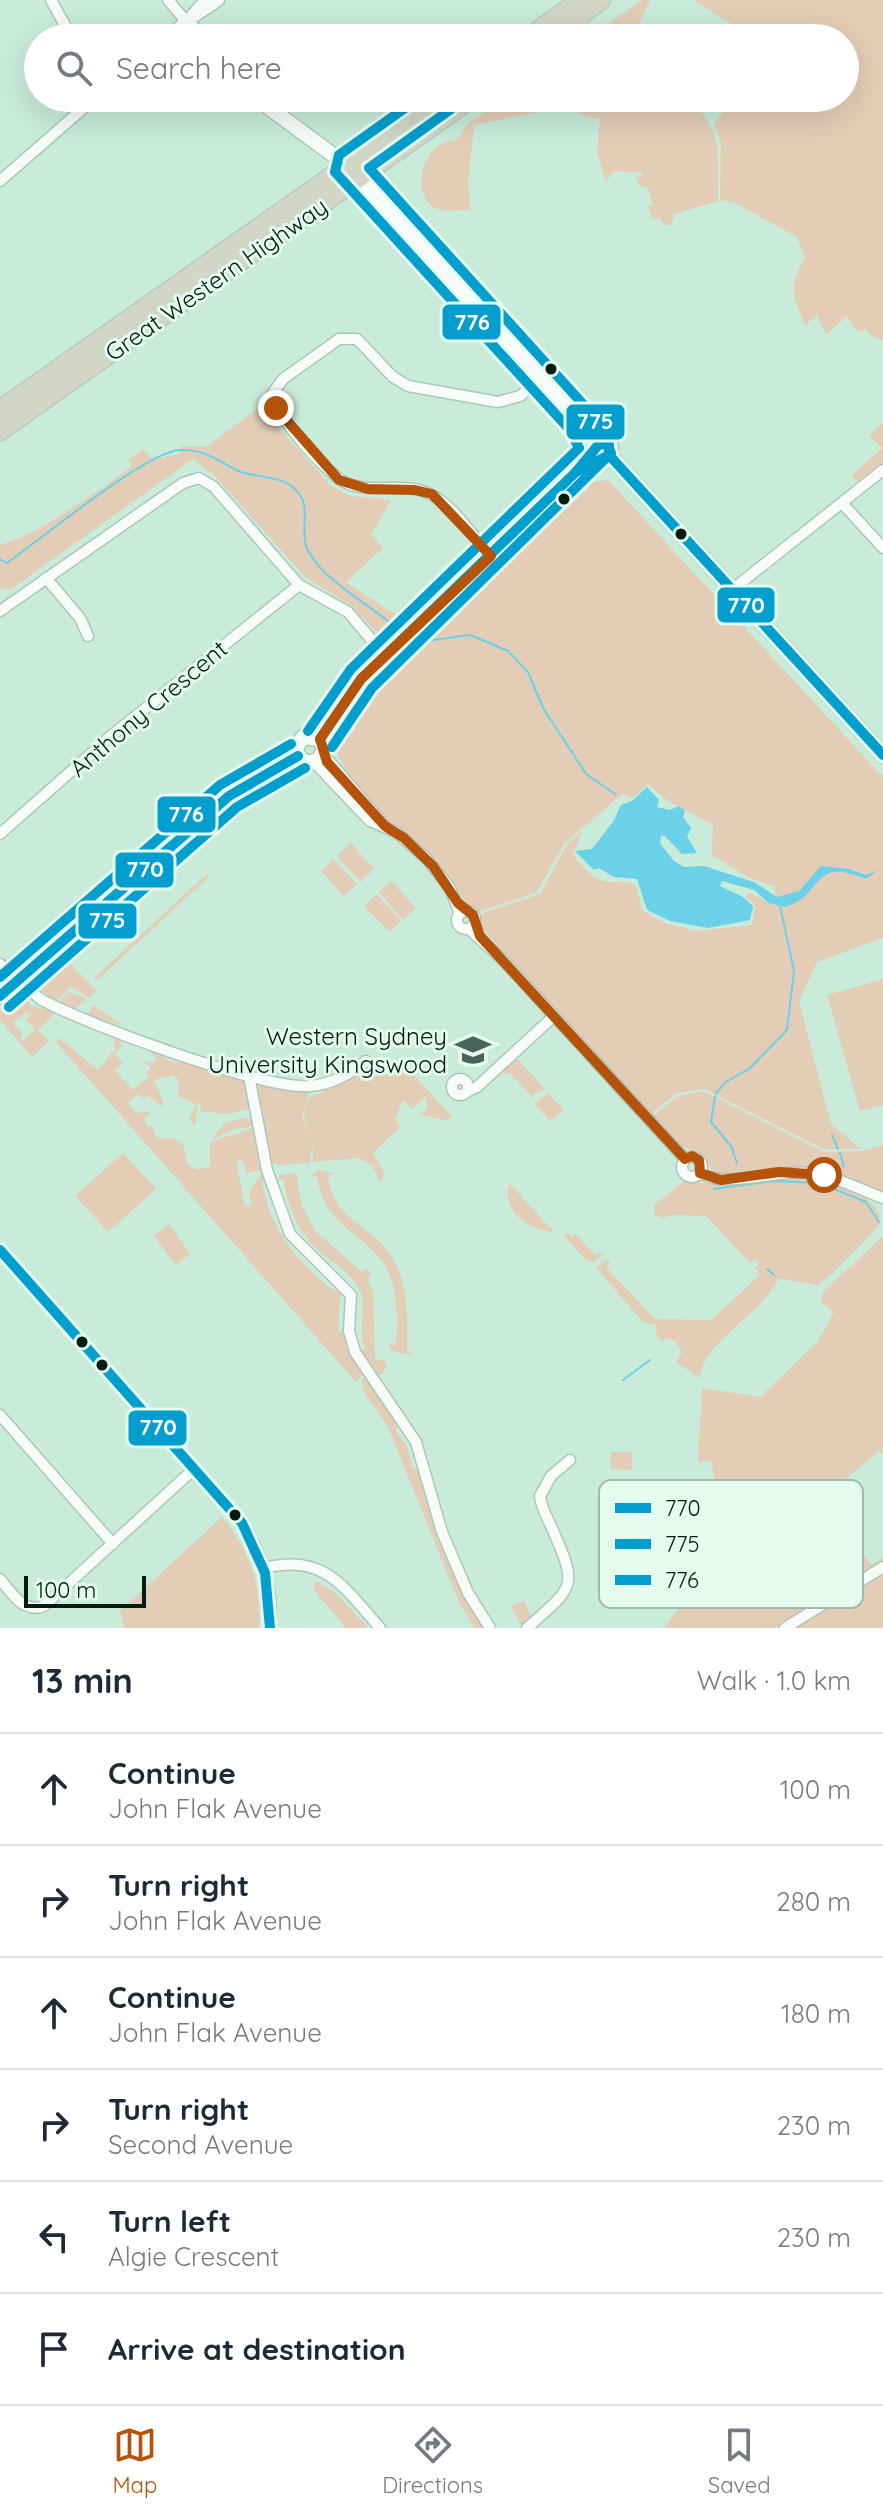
<!DOCTYPE html>
<html lang="en">
<head>
<meta charset="utf-8">
<style>
	:root { --surface:#fff; --page:#f2f2f3; --text:#1f2937; --muted:#747a83; --line:#e0e1e3; --accent:#b45309 }
	body { margin:0; font-family:Quicksand,sans-serif; background:var(--page); color:var(--text) }
	.scale { position:absolute; left:24px; bottom:20px; width:122px; box-sizing:border-box; padding-left:8px; border:4px solid #041c12; border-top:0; font-size:22px; line-height:28px; white-space:nowrap; color:#041c12; -webkit-text-stroke:6px #e4fcef; paint-order:stroke }
	.stop { position:absolute; width:24px; height:24px; margin:-18px; border:6px solid #b45309; border-radius:50%; background:#fff }
	.stop.end { background:#b45309; border-color:#fff; box-shadow:0 2px 8px #0008 }
	.list { margin:0; padding:0; list-style:none }
	h2 { display:flex; justify-content:space-between; align-items:center; height:104px; margin:0; padding:0 32px; font-size:34px }
	h2 small { font-size:26px; font-weight:400; color:var(--muted) }
	.list li { display:grid; grid-template-columns:52px 1fr auto; gap:24px; align-items:center; box-sizing:border-box; height:112px; padding:0 32px; border-top:2px solid var(--line) }
	.list b { display:block; font-size:30px; white-space:nowrap }
	.list p { margin:0; font-size:26px; white-space:nowrap; color:var(--muted) }
	.list em { font-size:26px; font-style:normal; color:var(--muted) }
	.icon { flex:none; width:44px; height:44px; fill:none; stroke:currentColor; stroke-width:2; stroke-linecap:round; stroke-linejoin:round }
	.map { position:relative; flex:none; width:883px; height:1628px; overflow:hidden }
	.search { position:absolute; background:var(--surface); box-shadow:0 8px 32px #0002; left:24px; right:24px; top:24px; height:88px; display:flex; align-items:center; gap:20px; box-sizing:border-box; padding:0 28px; border-radius:44px; color:var(--muted); font-size:30px }
	.sheet { height:776px; background:var(--surface) }
	nav { display:flex; justify-content:space-around; align-items:center; box-sizing:border-box; height:112px; border-top:2px solid var(--line); background:var(--surface); font-size:22px; color:var(--muted) }
	nav a { display:grid; justify-items:center; gap:4px }
	nav .on { color:var(--accent) }
	.map>svg:first-child { display:block }
</style>
</head>
<body>
<div class="map">
<svg width="883" height="1628" viewBox="0 0 883 1628">
	<rect width="100%" height="100%" fill="#c8ebda"/>
	<g fill="#e3cdb7" fill-rule="evenodd">
		<polygon points="642,0 650,0 633,38 588,38"/>
		<path d="M694,0H883V340L871,336L866,329L857,332L847,316L826,335L817,315L805,325C792,292 788,289 805,258L797,237L733,202L720,200L721,142L714,124L734,98H845V38H753Z"/>
		<path d="M504,98H560L556,108L474,125L468,182L470,210C460,209 448,213 438,209C411,200 421,154 441,144C447,140 452,143 459,138L466,125Z"/>
		<path d="M569,98H687C725,129 718,157 718,201L675,214L670,226L663,224L659,217L653,220L648,207L653,204L648,188L639,185L636,176L640,178L643,173L615,171L606,181L597,152L600,119L581,115Z"/>
		<path d="M260,407L331,486L351,496L391,500L371,535L383,548L346,582L399,617L379,636L352,606L305,577L216,477L193,459L10,590L0,588V545C42,533 96,492 132,466L128,460L143,449L153,460L181,453L182,446L206,447Z"/>
		<polygon points="883,423 883,463 858,482 852,475 882,448 869,435"/>
		<path d="M608,480L883,777V938L817,962L799,1001L831,1124L861,1149H823L704,1089L677,1093L650,1115L479,925L477,915L540,894L568,843L583,830L573,854C581,864 590,878 604,881C616,884 626,878 637,887L642,910L665,923L696,931L752,925L755,905L746,897L748,892L776,906L775,887L748,877L712,855L713,825L668,801L648,784L632,798L622,794L565,843L536,893L478,912L464,901L446,872L406,834L389,823L344,774L346,771L333,744L347,712L416,645L420,649L594,482Z"/>
		<polygon points="289,772 217,835 213,830 203,836 249,793"/>
		<polygon points="197,843 191,849 193,852 70,964 97,990 89,998 72,987 56,1001 32,984 156,871"/>
		<polygon points="351,843 374,869 361,882 337,856"/>
		<polygon points="334,859 357,884 344,896 321,871"/>
		<polygon points="207,874 209,877 97,980 95,977"/>
		<polygon points="391,881 416,908 403,920 379,892"/>
		<polygon points="377,894 401,921 390,932 364,906"/>
		<polygon points="883,979 883,1105 860,1111 827,995"/>
		<polygon points="69,992 87,999 75,1008 59,1002"/>
		<path d="M19,994L32,1006L56,1012L38,1030L49,1041L32,1057L0,1020V1012ZM26,1012L29,1016L26,1019L35,1030L22,1041L20,1037L23,1034L13,1023Z"/>
		<polygon points="93,1005 121,1024 121,1025 88,1015"/>
		<path d="M59,1038L98,1070L115,1049L114,1040L119,1038L122,1046L114,1054L123,1063L115,1071L133,1090L149,1077L146,1073L151,1068L141,1059L152,1064L157,1059L151,1053L153,1050L171,1062L196,1064L243,1078L251,1109L226,1114L200,1111L202,1105L198,1103L195,1126L189,1119L196,1104L178,1096L179,1080L173,1075L154,1080L164,1104L161,1106L148,1096L142,1098L139,1094L144,1088L128,1103L136,1113L152,1111L144,1118L148,1127L152,1126L157,1139L174,1138L183,1145L188,1165L197,1170L210,1166V1142L254,1128L262,1169L247,1173L242,1160L236,1161L245,1206L251,1205L249,1193L263,1171L266,1181L262,1183C272,1233 296,1260 334,1291L341,1288L344,1294L340,1296L338,1331L345,1332L352,1358L364,1373L356,1382L56,1042Z"/>
		<polygon points="517,1058 545,1089 534,1094 534,1099 511,1074 500,1073"/>
		<path d="M390,1061L400,1068L404,1064L452,1117L447,1121L419,1114L427,1109L426,1098L412,1084L425,1098L412,1109L403,1100L395,1120L401,1126L373,1153L385,1174L379,1181L373,1167L360,1158L312,1162C319,1138 295,1121 309,1098Z"/>
		<polygon points="262,1085 310,1091 302,1115 313,1145 309,1163 281,1165 270,1162 258,1088"/>
		<polygon points="703,1091 824,1152 862,1151 883,1145 883,1193 816,1169 789,1167 714,1174 702,1155 676,1143 652,1117 678,1096"/>
		<polygon points="548,1093 564,1110 550,1121 534,1104"/>
		<polygon points="244,1118 253,1119 254,1126 235,1129 211,1140 225,1123"/>
		<polygon points="123,1153 156,1189 108,1232 75,1196"/>
		<path d="M318,1170L333,1173L328,1177C336,1223 366,1221 389,1253C410,1282 407,1317 407,1351L414,1355L395,1352L389,1347V1344L396,1345C397,1319 399,1287 384,1264C360,1229 325,1228 317,1177L311,1176Z"/>
		<path d="M296,1173L302,1206L315,1231L362,1272L367,1269L371,1275L367,1278L373,1292L375,1357L377,1361L383,1359L387,1365L382,1375L374,1374L359,1353L365,1349C356,1328 369,1308 359,1289C351,1273 337,1265 324,1255C299,1235 289,1210 283,1180L278,1181L280,1175Z"/>
		<path d="M806,1177C834,1182 868,1189 880,1216L878,1227L831,1275L817,1285L779,1278C760,1317 701,1341 699,1382L698,1377L676,1362L682,1352L675,1341L664,1338L663,1341L657,1336L656,1325L644,1323L596,1268L608,1259L610,1262L606,1267L655,1319L711,1320L760,1275L755,1268L759,1264L755,1259L750,1263L706,1216L674,1215L662,1218L655,1215L654,1205L684,1181L722,1185Z"/>
		<path d="M509,1183L554,1232C525,1230 502,1209 509,1183Z"/>
		<polygon points="169,1224 190,1254 175,1265 154,1236"/>
		<polygon points="568,1233 572,1237 575,1234 595,1255 606,1252 594,1262 587,1261 564,1236"/>
		<polygon points="883,1236 883,1454 880,1451 822,1497 871,1565 883,1557 883,1563 778,1628 664,1628 693,1590 707,1561 690,1554 708,1548 704,1520 717,1517 714,1509 726,1504 715,1481 711,1461 698,1462 702,1388 760,1397 818,1341 834,1312 821,1302 823,1292"/>
		<polygon points="366,1376 400,1426 395,1430 407,1447 413,1468 419,1467 437,1530 485,1628 475,1628 459,1602 388,1427 364,1392 362,1379"/>
		<polygon points="611,1452 632,1452 632,1470 611,1469"/>
		<path d="M222,1517C249,1549 263,1586 259,1628H124L120,1611Z"/>
		<polygon points="883,1570 883,1628 791,1628"/>
		<polygon points="317,1581 338,1595 368,1628 346,1628 313,1589"/>
		<polygon points="524,1601 531,1618 522,1627 511,1606"/>
	</g>
	<path fill="#6ad1e9" d="M647,787L659,800L657,807L670,810L679,806L685,811L683,817L691,828L687,837L697,853L682,854L665,836H661L660,843L674,861L684,867L704,866L754,882L777,897L799,891L821,866L849,869L866,875L879,870L865,879C811,855 823,897 785,907L769,903L754,890L722,881L720,886L743,897L753,906L750,920L708,928L670,921L647,910L637,879L614,877L599,868L594,870L575,851L592,849L613,822L621,805L632,801Z"/>
	<g fill="none" stroke-linecap="round" stroke-linejoin="round">
		<g stroke="#6ad1e9" stroke-width="2">
			<path d="M0,559L7,563C40,540 147,451 180,450C204,449 217,460 236,470C253,478 280,475 294,488C313,505 300,525 306,545C314,574 367,603 390,623"/>
			<polyline points="426,641 470,635 508,651 528,672 543,708 586,774 615,794"/>
			<polyline points="716,1093 726,1082 750,1068 787,1030 794,971 780,906"/>
			<polyline points="715,1096 711,1122 731,1146 737,1163"/>
			<polyline points="832,1135 838,1149"/>
			<polyline points="840,1153 844,1167"/>
			<polyline points="714,1189 774,1181 819,1183 866,1202 879,1222"/>
			<polyline points="767,1269 774,1275"/>
			<polyline points="623,1380 650,1360"/>
		</g>
		<g stroke="#acc7ba" stroke-width="13">
			<g id="street">
				<polyline points="51,0 72,38"/>
				<polyline points="168,0 185,20"/>
				<polyline points="191,16 205,0"/>
				<path d="M164,38C182,22 201,15 219,0"/>
				<polyline points="0,181 95,98"/>
				<polyline points="842,503 883,548"/>
				<path d="M491,556C473,537 454,506 430,494C407,482 376,493 351,485C330,479 273,414 273,393L283,379L339,339H357L393,377L408,386L498,402L520,396L541,378"/>
				<polyline points="46,578 80,618 88,636"/>
				<polyline points="733,589 883,470"/>
				<polyline points="0,611 183,483 199,478 214,487 299,585 348,612 386,657"/>
				<polyline points="323,754 385,826"/>
				<polyline points="314,762 370,821 396,832 426,858 450,888 460,914"/>
				<polyline points="0,834 111,736 299,585"/>
				<circle cx="466" cy="920" r="9"/>
				<polyline points="469,929 503,960 685,1159"/>
				<polyline points="0,964 16,982"/>
				<path d="M19,979C27,987 33,994 42,1000C86,1024 266,1091 311,1086C331,1084 350,1074 366,1061"/>
				<polyline points="249,1076 267,1170 290,1234 351,1295 349,1331 355,1352 416,1442 442,1532 468,1593 490,1628"/>
				<circle cx="460" cy="1087" r="8"/>
				<polyline points="468,1091 477,1087 554,1016"/>
				<circle cx="692" cy="1167" r="10"/>
				<path d="M700,1173C728,1189 777,1169 811,1173C837,1177 859,1189 883,1198"/>
				<path d="M0,1250L242,1523C263,1555 274,1590 270,1628"/>
				<polyline points="0,1415 113,1544"/>
				<path d="M265,1568C324,1553 344,1587 380,1628"/>
				<path d="M0,1579C12,1593 23,1614 44,1606L194,1469"/>
				<path d="M527,1628C576,1585 578,1587 551,1526C547,1517 541,1507 540,1496L551,1476L570,1460"/>
				<polyline points="785,1628 883,1567"/>
			</g>
		</g>
		<g stroke="#acc7ba" stroke-width="17">
			<g id="secondary">
				<polyline points="185,20 201,38"/>
				<polyline points="256,98 348,166 581,422 597,447"/>
				<polyline points="588,426 611,447 610,455 602,458"/>
				<polyline points="609,455 883,755"/>
				<polyline points="320,739 361,679 597,450"/>
				<polyline points="298,756 307,763 318,760 324,750 320,739"/>
				<polyline points="298,756 296,748 303,737 320,739"/>
				<polyline points="0,996 229,796 298,756"/>
			</g>
		</g>
		<g stroke="#b9cac2" stroke-width="21">
			<g id="highway">
				<polyline points="528,38 581,0"/>
				<polyline points="551,38 601,0"/>
				<polyline points="0,410 443,98"/>
				<polyline points="0,431 472,98"/>
			</g>
		</g>
		<use href="#street" stroke="#f7fcf9" stroke-width="10"/>
		<use href="#secondary" stroke="#f7fcf9" stroke-width="14"/>
		<use href="#highway" stroke="#d1d6c7" stroke-width="18"/>
		<g stroke="#e4fcef" stroke-width="16">
			<g id="bus-1">
				<polygon points="599,444 609,445 609,455 576,472"/>
				<polyline points="609,455 883,755"/>
				<polyline points="320,739 361,679 576,472"/>
				<polyline points="0,996 229,796 298,756"/>
				<polyline points="0,1250 242,1523 265,1573 270,1628"/>
			</g>
		</g>
		<g stroke="#e4fcef" stroke-width="16">
			<g id="bus-2">
				<polyline points="332,747 372,688 611,453 591,413 369,168 451,109"/>
				<polyline points="9,1007 237,807 305,768"/>
			</g>
		</g>
		<g stroke="#e4fcef" stroke-width="16">
			<g id="bus-3">
				<polyline points="308,731 351,669 579,448 570,430 335,172 339,155 419,98"/>
				<polyline points="0,977 220,785 291,744"/>
			</g>
		</g>
		<use href="#bus-1" stroke="#019ece" stroke-width="10"/>
		<use href="#bus-2" stroke="#019ece" stroke-width="10"/>
		<use href="#bus-3" stroke="#019ece" stroke-width="10"/>
	</g>
	<g fill="none" stroke-linecap="round" stroke-linejoin="round">
		<polyline stroke="#b45309" stroke-width="10" points="276,408 339,480 368,489 415,490 432,494 491,556 361,679 320,739 327,762 385,826 404,838 433,866 458,903 473,915 480,936 685,1159 692,1156 699,1160 700,1173 721,1180 779,1172 824,1175"/>
	</g>
	<defs>
		<g id="university-bare" transform="scale(2.76)"><path d="M0-5L7-2L0 1L-7-2ZM-4 1L0 2.5L4 1V4Q0 6-4 4Z" fill="#496458" stroke="#e4fcef" stroke-width="2.5" paint-order="stroke"/></g>
	</defs>
	<g fill-rule="evenodd">
		<use href="#university-bare" x="473" y="1050"/>
	</g>
	<g fill="#041c12" stroke="#e4fcef" stroke-width="3">
		<circle cx="551" cy="369" r="7"/>
		<circle cx="564" cy="499" r="7"/>
		<circle cx="681" cy="534" r="7"/>
		<circle cx="82" cy="1342" r="7"/>
		<circle cx="102" cy="1365" r="7"/>
		<circle cx="235" cy="1515" r="7"/>
	</g>
	<g text-anchor="middle" dominant-baseline="central" stroke-width="6" stroke-linejoin="round" paint-order="stroke">
		<g font-size="24" fill="#041c12" stroke="#e4fcef">
			<text transform="translate(216 279) rotate(-35)">Great Western Highway</text>
			<text transform="translate(148 708) rotate(-40)">Anthony Crescent</text>
		</g>
		<g font-size="24" fill="#041c12" stroke="#e4fcef" text-anchor="end">
			<text x="447" y="1036">Western Sydney<tspan x="447" dy="28">University Kingswood</tspan></text>
		</g>
	</g>
	<rect x="599" y="1480" width="264" height="128" rx="12" fill="#e4fcef" stroke="#a1b9ad" stroke-width="2"/>
	<rect x="615" y="1503" width="36" height="10" fill="#019ece"/>
	<rect x="615" y="1539" width="36" height="10" fill="#019ece"/>
	<rect x="615" y="1575" width="36" height="10" fill="#019ece"/>
	<g font-size="22" fill="#041c12">
		<text x="665" y="1516">770</text>
		<text x="665" y="1552">775</text>
		<text x="665" y="1588">776</text>
	</g>
	<g stroke="#e4fcef" stroke-width="3">
		<rect x="441" y="303" width="61" height="38" rx="8" fill="#019ece"/>
		<rect x="565" y="403" width="61" height="38" rx="8" fill="#019ece"/>
		<rect x="716" y="586" width="60" height="38" rx="8" fill="#019ece"/>
		<rect x="156" y="795" width="61" height="39" rx="8" fill="#019ece"/>
		<rect x="114" y="851" width="61" height="38" rx="8" fill="#019ece"/>
		<rect x="77" y="902" width="61" height="38" rx="8" fill="#019ece"/>
		<rect x="127" y="1409" width="61" height="38" rx="8" fill="#019ece"/>
	</g>
	<g font-size="22" text-anchor="middle" font-weight="bold" fill="#fff">
		<text x="472" y="330">776</text>
		<text x="595" y="429">775</text>
		<text x="746" y="613">770</text>
		<text x="186" y="822">776</text>
		<text x="145" y="877">770</text>
		<text x="107" y="928">775</text>
		<text x="158" y="1435">770</text>
	</g>
</svg>
<div class="scale">100 m</div>
<div class="stop" style="left:824px;top:1175px"></div>
<div class="stop end" style="left:276px;top:408px"></div>
<div class="search"><svg class="icon" aria-label="search" viewBox="0 0 24 24"><circle cx="10" cy="10" r="6"/><path d="M15 15l6 6"/></svg>Search here</div>
</div>
<section class="sheet">
<h2>13 min<small>Walk · 1.0 km</small></h2>
<ul class="list">
<li><svg class="icon" aria-label="ahead" viewBox="0 0 24 24"><path d="M12 20V5M6 11l6-6 6 6"/></svg><div><b>Continue</b><p>John Flak Avenue</p></div><em>100 m</em></li>
<li><svg class="icon" aria-label="right" viewBox="0 0 24 24"><path d="M7 20v-9h11M14 6l5 5-5 5"/></svg><div><b>Turn right</b><p>John Flak Avenue</p></div><em>280 m</em></li>
<li><svg class="icon" aria-label="ahead" viewBox="0 0 24 24"><path d="M12 20V5M6 11l6-6 6 6"/></svg><div><b>Continue</b><p>John Flak Avenue</p></div><em>180 m</em></li>
<li><svg class="icon" aria-label="right" viewBox="0 0 24 24"><path d="M7 20v-9h11M14 6l5 5-5 5"/></svg><div><b>Turn right</b><p>Second Avenue</p></div><em>230 m</em></li>
<li><svg class="icon" aria-label="left" viewBox="0 0 24 24"><path d="M17 20v-9H6M10 6l-5 5 5 5"/></svg><div><b>Turn left</b><p>Algie Crescent</p></div><em>230 m</em></li>
<li><svg class="icon" aria-label="arrive" viewBox="0 0 24 24"><path d="M6 21V4h12l-3 4 3 4H6"/></svg><div><b>Arrive at destination</b></div></li>
</ul>
</section>
<nav>
<a class="on"><svg class="icon" aria-label="map" viewBox="0 0 24 24"><path d="M3 6l6-2 6 2 6-2v14l-6 2-6-2-6 2zM9 4v14M15 6v14"/></svg>Map</a>
<a><svg class="icon" aria-label="directions" viewBox="0 0 24 24"><path d="M12 3l9 9-9 9-9-9zM9 14v-3h6M13 9l2 2-2 2"/></svg>Directions</a>
<a><svg class="icon" aria-label="saved" viewBox="0 0 24 24"><path d="M7 4h10v16l-5-4-5 4z"/></svg>Saved</a>
</nav>
</body>
</html>
